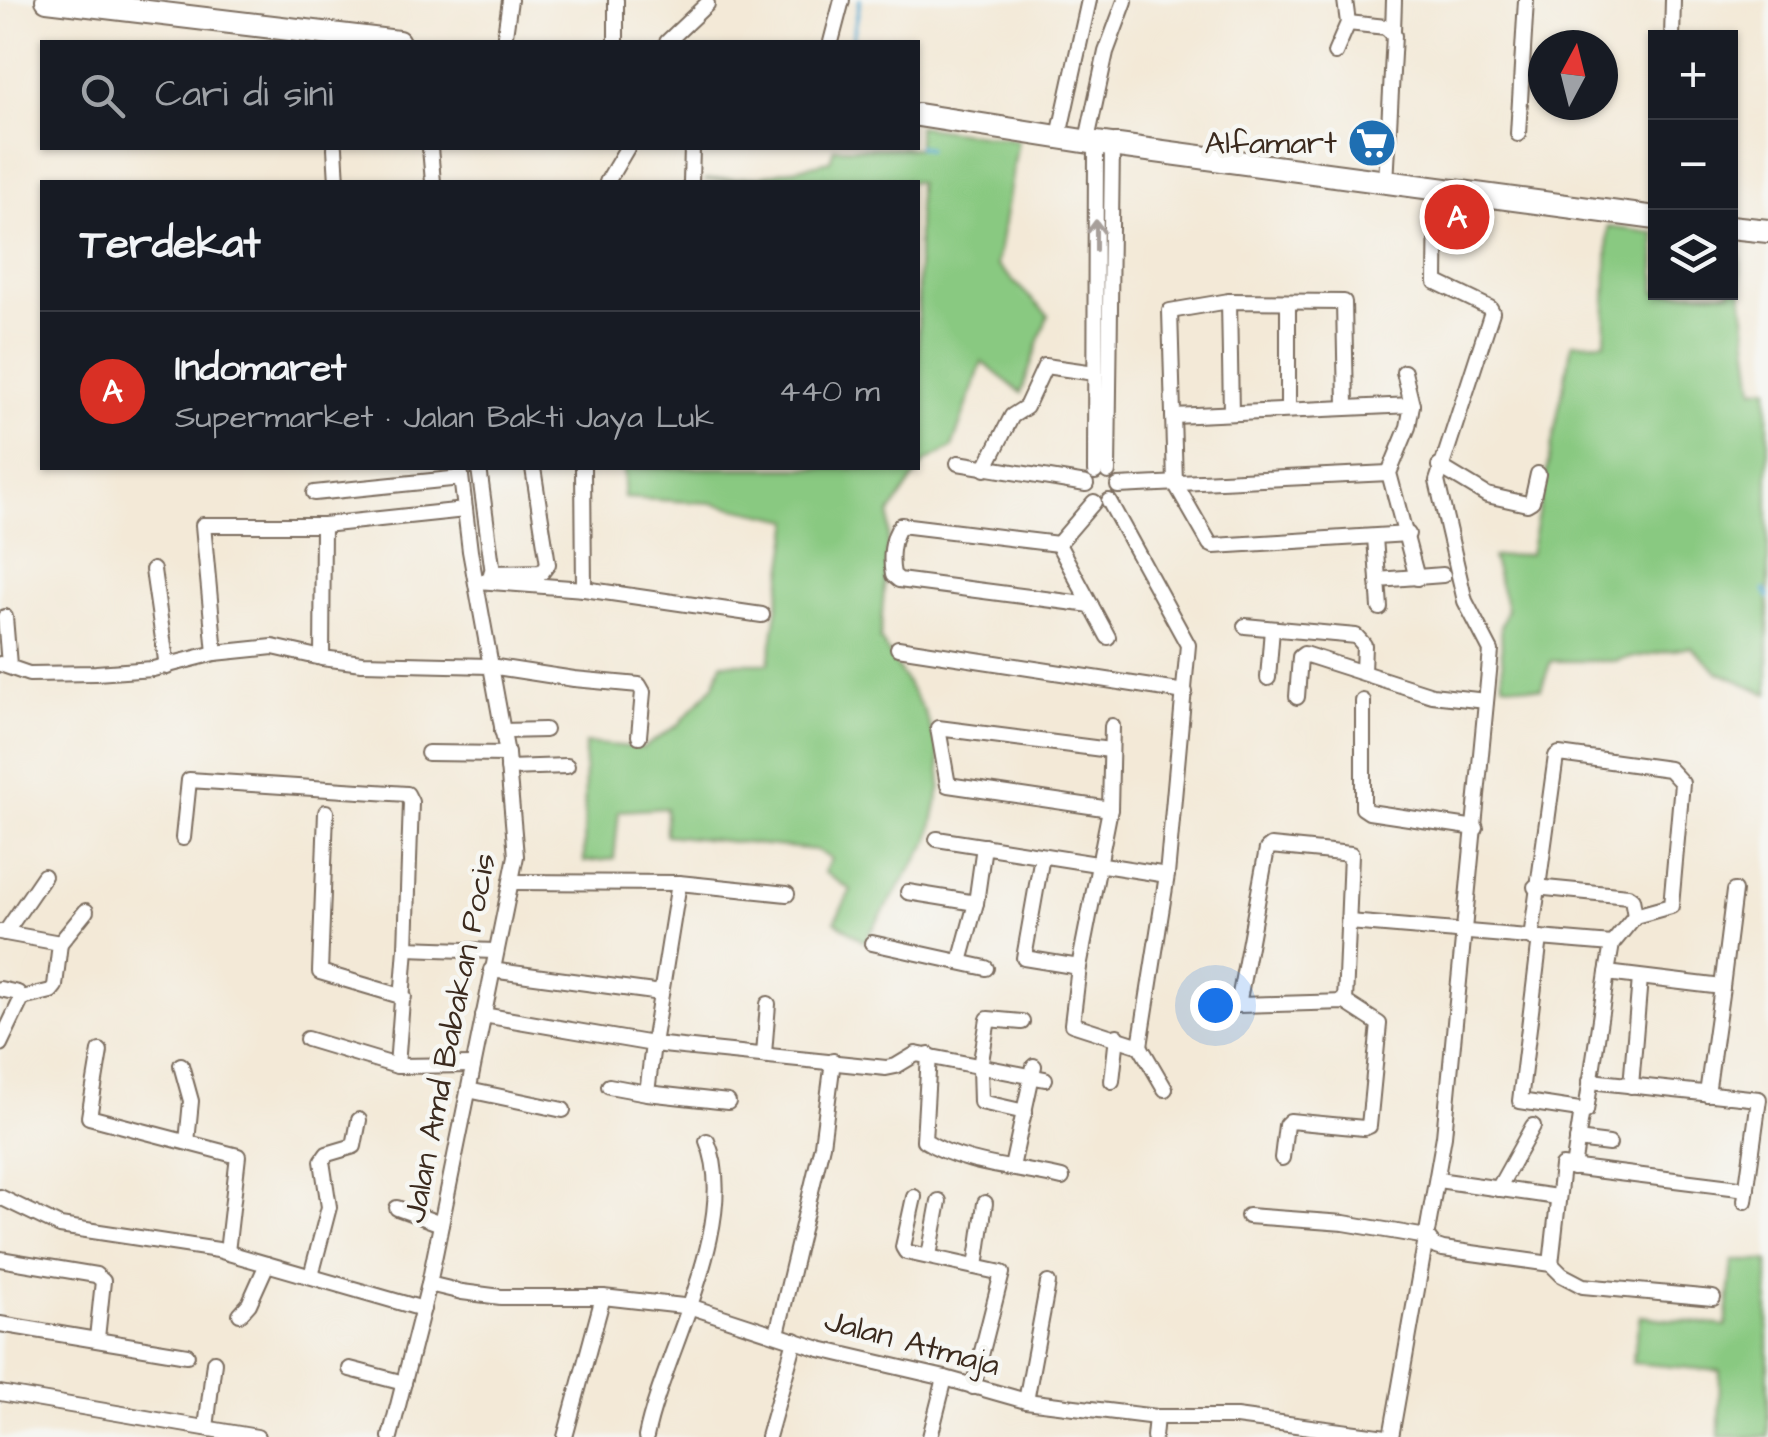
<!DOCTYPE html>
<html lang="id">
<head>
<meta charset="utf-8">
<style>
	:root { --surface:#171b24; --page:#20242c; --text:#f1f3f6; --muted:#9ea1a6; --line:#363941; --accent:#d93025 }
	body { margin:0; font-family:"Architects Daughter",sans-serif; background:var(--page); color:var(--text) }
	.controls { position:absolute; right:30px; top:30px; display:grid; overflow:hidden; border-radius:0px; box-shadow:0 2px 8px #0004 }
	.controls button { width:90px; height:90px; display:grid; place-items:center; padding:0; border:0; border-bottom:2px solid var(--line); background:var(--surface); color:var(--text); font:50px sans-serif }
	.compass { position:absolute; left:1528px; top:30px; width:90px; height:90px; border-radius:50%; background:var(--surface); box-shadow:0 2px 8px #0004; rotate:7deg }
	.you { position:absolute; left:1215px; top:1005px; width:35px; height:35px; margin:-25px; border:8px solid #fff; border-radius:50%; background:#1a73e8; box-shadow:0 0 0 15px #1a73e833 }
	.badge { display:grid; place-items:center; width:65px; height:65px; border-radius:50%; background:var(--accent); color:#fff; font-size:32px; font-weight:700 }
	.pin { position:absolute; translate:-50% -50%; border:5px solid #fff; box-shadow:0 2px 10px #0006 }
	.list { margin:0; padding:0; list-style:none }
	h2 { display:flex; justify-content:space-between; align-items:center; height:130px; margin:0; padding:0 40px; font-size:42px }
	h2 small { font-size:32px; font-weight:400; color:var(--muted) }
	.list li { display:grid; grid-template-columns:65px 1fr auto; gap:30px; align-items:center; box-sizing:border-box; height:160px; padding:0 40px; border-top:2px solid var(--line) }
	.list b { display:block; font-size:38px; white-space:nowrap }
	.list p { margin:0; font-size:32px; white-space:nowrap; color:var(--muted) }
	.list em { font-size:32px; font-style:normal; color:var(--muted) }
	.icon { flex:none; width:55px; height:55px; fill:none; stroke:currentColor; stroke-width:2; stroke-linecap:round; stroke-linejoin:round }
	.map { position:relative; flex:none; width:1768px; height:1437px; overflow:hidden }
	.search { position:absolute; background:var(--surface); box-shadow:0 2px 8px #0004; left:40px; top:40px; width:880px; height:110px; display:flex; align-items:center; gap:25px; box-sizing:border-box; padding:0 35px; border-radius:0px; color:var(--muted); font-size:38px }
	.panel { position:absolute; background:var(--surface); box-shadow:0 2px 8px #0004; left:40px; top:180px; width:880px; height:290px; border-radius:0px }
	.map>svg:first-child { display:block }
</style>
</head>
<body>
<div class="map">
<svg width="1768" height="1437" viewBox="0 0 1768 1437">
	<rect width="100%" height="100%" fill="#f6f6f2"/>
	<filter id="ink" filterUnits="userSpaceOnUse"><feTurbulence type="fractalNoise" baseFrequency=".01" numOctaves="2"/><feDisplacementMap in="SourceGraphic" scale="20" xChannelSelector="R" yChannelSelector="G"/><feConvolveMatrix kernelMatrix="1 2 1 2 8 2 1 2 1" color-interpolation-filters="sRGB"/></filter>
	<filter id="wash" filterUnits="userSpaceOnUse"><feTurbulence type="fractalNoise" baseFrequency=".0048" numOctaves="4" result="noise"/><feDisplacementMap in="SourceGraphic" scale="40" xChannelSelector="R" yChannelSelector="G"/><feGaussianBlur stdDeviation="2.25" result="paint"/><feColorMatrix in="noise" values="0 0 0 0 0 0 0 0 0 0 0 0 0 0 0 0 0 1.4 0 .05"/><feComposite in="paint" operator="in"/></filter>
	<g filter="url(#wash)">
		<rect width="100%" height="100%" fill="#f3e9d7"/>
		<g fill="#89c981" stroke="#627a50" stroke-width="2.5">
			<polygon points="918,126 1018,140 997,265 1048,315 1021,393 982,362 952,448 924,463 890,513 880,639 924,711 938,748 941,785 929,841 864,942 835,921 851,890 824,872 831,859 816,850 666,835 666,808 619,811 614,859 584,862 585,743 643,748 678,725 714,685 722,663 769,663 791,520 711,503 624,498 624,468 918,468 918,182 704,180 758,177 830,161 834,148 918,148"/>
			<polygon points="1608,227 1655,233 1656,292 1730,292 1731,242 1739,243 1742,291 1754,389 1768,387 1768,694 1718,672 1691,647 1614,661 1551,661 1541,689 1503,684 1501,627 1507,608 1492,557 1530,554 1572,343 1605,342"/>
			<polygon points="1733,1261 1768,1261 1768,1437 1719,1437 1720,1371 1632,1363 1640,1316 1726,1326"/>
		</g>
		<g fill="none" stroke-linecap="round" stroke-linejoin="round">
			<g stroke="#54a9d0" stroke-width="4">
				<polyline points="852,42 860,0"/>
				<polyline points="918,146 928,149"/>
				<polyline points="1764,590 1768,597"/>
			</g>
		</g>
	</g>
	<g filter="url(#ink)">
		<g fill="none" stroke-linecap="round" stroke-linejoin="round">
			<g stroke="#7b6d5f" stroke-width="18">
				<g id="street">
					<polyline points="616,0 616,42"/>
					<polyline points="1348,23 1386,27 1394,35 1386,183"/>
					<polyline points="1393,31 1394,0"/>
					<polyline points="1672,38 1673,0"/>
					<polyline points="504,42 510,0"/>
					<polyline points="667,42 707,4"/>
					<polyline points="831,42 842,0"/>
					<polyline points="1335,53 1348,23 1345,0"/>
					<polyline points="1518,134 1526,0"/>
					<polyline points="1059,136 1089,0"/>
					<polyline points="1087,140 1106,52 1125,1"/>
					<polyline points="335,148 337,182"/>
					<polyline points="430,148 433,182"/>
					<polyline points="607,182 627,148"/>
					<polyline points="691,182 692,148"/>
					<polyline points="1229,301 1231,413"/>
					<polyline points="1288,302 1288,409"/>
					<polyline points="1404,372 1412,405 1408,427 1389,473 1417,578"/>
					<polyline points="1346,406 1344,302 1229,301 1170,311 1175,483 1210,544 1214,546 1408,534"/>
					<polyline points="1173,416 1412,405"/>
					<polyline points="958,463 1086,484"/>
					<polyline points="1439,466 1487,495 1527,504 1532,501 1538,474"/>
					<polyline points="479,468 493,573"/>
					<polyline points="583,468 584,589"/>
					<polyline points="985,469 1012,416 1026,407 1045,366 1095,373"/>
					<polyline points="1095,472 1096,143"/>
					<polyline points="1108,472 1112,145"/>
					<polyline points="1118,486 1389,473"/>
					<polyline points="314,493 461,478"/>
					<polyline points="1109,501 1188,645 1167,875 1140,1046"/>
					<polyline points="1094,502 1058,544 1108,637"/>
					<polyline points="1375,537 1380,608"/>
					<path d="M1058,544L901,525C891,538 890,559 893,575L899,580L1091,605"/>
					<polyline points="153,570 167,667"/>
					<polyline points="491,573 542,572 548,564 533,468"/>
					<polyline points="1378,580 1443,575"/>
					<polyline points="477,581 584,589 762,615"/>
					<polyline points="5,617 9,665"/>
					<polyline points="1245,626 1356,636 1364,645 1363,672"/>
					<polyline points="898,648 1185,692"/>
					<polyline points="215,653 203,525 323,525 465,510"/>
					<polyline points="322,658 323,525"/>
					<polyline points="0,664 29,674 96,673 153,669 215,653 273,647 322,658 362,663 490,666 574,679 639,685 643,692 639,736"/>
					<polyline points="1268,678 1272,629"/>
					<polyline points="1297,697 1300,657 1304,654 1432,695 1486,701"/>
					<polyline points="1363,701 1363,808 1369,812 1476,828"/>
					<polyline points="1112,726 1110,809 1079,967 1072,1024 1140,1046 1165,1089"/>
					<polyline points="502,731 545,730"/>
					<polyline points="1110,750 938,728 948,785 1110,809"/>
					<polyline points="428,753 507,754"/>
					<polyline points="508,768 567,766"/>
					<polyline points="326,812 320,972 404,997"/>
					<polyline points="183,838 189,780 407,794 411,802 406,948 495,951"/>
					<polyline points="937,839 1167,875"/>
					<polyline points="1042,856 1024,958 1079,967"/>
					<polyline points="512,882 679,883 787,894"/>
					<polyline points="679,883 653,1044 886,1068 896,1066 916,1054 1045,1079"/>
					<polyline points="1535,887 1628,896 1632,899 1635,916"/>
					<polyline points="908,892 976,903"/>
					<polyline points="1349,922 1612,944"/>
					<polyline points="0,932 60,943"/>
					<polyline points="5,933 44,876"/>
					<polyline points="1531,938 1556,756 1559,754 1669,769 1682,783 1671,906 1635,916 1612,944 1607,973"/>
					<polyline points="1540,938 1520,1101 1586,1111 1607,973 1722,987 1734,891"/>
					<polyline points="872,943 986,968"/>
					<polyline points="406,948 397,1066 473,1065"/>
					<polyline points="960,962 976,903 984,846"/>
					<polyline points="491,970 661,993"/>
					<polyline points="0,989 18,993 22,998 0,1044"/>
					<polyline points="22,998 51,991 55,986 60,943 86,911"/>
					<polyline points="483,1015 653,1044 647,1093 609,1086"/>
					<polyline points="1022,1022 988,1019 980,1067 981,1102 1025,1112"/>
					<polyline points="307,1039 397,1066"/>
					<polyline points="100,1051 89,1117 238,1156 227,1252"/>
					<polyline points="764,1054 768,1004"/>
					<path d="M929,1055L924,1140C965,1166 1016,1167 1062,1178"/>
					<polyline points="181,1065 191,1101 187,1142"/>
					<polyline points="1112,1081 1117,1036"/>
					<polyline points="1590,1081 1759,1099 1745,1201"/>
					<polyline points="1631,1086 1640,978"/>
					<polyline points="468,1090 563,1110"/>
					<polyline points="647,1093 728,1102"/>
					<polyline points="1707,1094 1722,987"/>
					<polyline points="1577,1140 1609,1144"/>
					<polyline points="1282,1158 1286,1125 1290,1121 1364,1128 1369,1126 1379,1024 1345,1002 1351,854 1271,846 1267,849 1238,1005 1345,1002"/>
					<polyline points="1012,1167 1034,1066"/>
					<polyline points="1573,1168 1582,1110"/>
					<polyline points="1438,1180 1557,1197"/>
					<polyline points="1498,1189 1533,1126"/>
					<polyline points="0,1197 60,1226 218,1250 423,1309"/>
					<polyline points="914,1197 903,1247 906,1252 1002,1273 973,1387"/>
					<polyline points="397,1208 441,1224"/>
					<polyline points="1248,1216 1344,1223 1427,1237 1434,1246 1443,1249 1551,1264 1562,1275 1583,1286 1713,1298"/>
					<polyline points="929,1256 939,1201"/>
					<polyline points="0,1259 96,1275 103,1281 97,1338"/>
					<polyline points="1551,1264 1562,1166 1747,1189"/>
					<polyline points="976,1267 985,1203"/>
					<polyline points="311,1276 329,1207 322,1161 327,1154 354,1146 359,1120"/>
					<polyline points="429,1284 462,1292 501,1297 603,1297 692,1307 820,1349 945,1378 1026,1401 1156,1417 1236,1417 1386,1437"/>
					<polyline points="240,1314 249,1304 267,1264"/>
					<polyline points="0,1324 187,1355"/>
					<polyline points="777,1334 822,1145 833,1061"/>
					<polyline points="350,1369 404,1383"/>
					<polyline points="0,1393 257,1437"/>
					<polyline points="1026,1401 1048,1283"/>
					<polyline points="206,1428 214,1362"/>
					<polyline points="390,1437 429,1284 516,856 507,754 470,551 460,468"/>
					<polyline points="565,1437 603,1297"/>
					<path d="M646,1437C662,1356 742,1222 707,1141"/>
					<polyline points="768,1437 795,1340"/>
					<polyline points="930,1437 945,1378"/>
					<polyline points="1154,1437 1156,1417"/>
					<polyline points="1391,1437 1444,1136 1491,651 1465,601 1437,481 1492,312 1490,308 1436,282 1437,189"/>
				</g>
			</g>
			<g stroke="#7b6d5f" stroke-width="26">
				<g id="primary">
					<polyline points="47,0 398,42"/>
					<polyline points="918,115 1096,143 1656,218"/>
					<polyline points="1730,227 1768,231"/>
				</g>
			</g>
			<use href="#street" stroke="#fff" stroke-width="14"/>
			<use href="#primary" stroke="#fff" stroke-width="22"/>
		</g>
		<defs><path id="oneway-shaft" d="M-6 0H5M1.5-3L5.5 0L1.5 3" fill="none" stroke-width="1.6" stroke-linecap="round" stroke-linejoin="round" transform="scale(2.5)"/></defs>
		<use stroke="#a79f9a" href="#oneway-shaft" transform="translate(1096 235) rotate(-90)"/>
	</g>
	<defs>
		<g id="supermarket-disc" transform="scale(2.5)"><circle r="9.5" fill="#1f6fb2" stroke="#f6f6f2"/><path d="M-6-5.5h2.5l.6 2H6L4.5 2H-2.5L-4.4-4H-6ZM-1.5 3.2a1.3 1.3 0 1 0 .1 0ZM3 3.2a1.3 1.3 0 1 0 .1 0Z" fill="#fff"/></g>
	</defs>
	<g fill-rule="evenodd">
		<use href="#supermarket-disc" x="1372" y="143"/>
	</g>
	<g text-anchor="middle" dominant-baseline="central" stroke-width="9" stroke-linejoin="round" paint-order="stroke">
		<g font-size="32" fill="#3b2a1e" stroke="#f6f6f2" text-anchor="end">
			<text x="1337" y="143">Alfamart</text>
		</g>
		<g font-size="32" fill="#3b2a1e" stroke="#f6f6f2">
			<text transform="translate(450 1038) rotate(-79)">Jalan Amd Babakan Pocis</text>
			<text transform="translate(912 1343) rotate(15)">Jalan Atmaja</text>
		</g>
	</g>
</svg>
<div class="controls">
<button>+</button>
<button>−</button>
<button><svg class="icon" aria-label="layers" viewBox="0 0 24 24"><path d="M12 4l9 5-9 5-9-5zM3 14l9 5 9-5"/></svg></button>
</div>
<svg class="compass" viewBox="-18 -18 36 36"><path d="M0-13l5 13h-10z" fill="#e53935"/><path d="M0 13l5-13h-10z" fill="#9ea1a6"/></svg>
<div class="you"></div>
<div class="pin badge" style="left:1457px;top:217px">A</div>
<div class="search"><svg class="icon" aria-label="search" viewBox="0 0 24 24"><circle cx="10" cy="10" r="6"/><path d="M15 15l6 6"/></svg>Cari di sini</div>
<section class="panel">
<h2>Terdekat<small></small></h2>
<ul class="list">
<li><span class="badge">A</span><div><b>Indomaret</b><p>Supermarket · Jalan Bakti Jaya Luk</p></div><em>440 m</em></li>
</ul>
</section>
</div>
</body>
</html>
